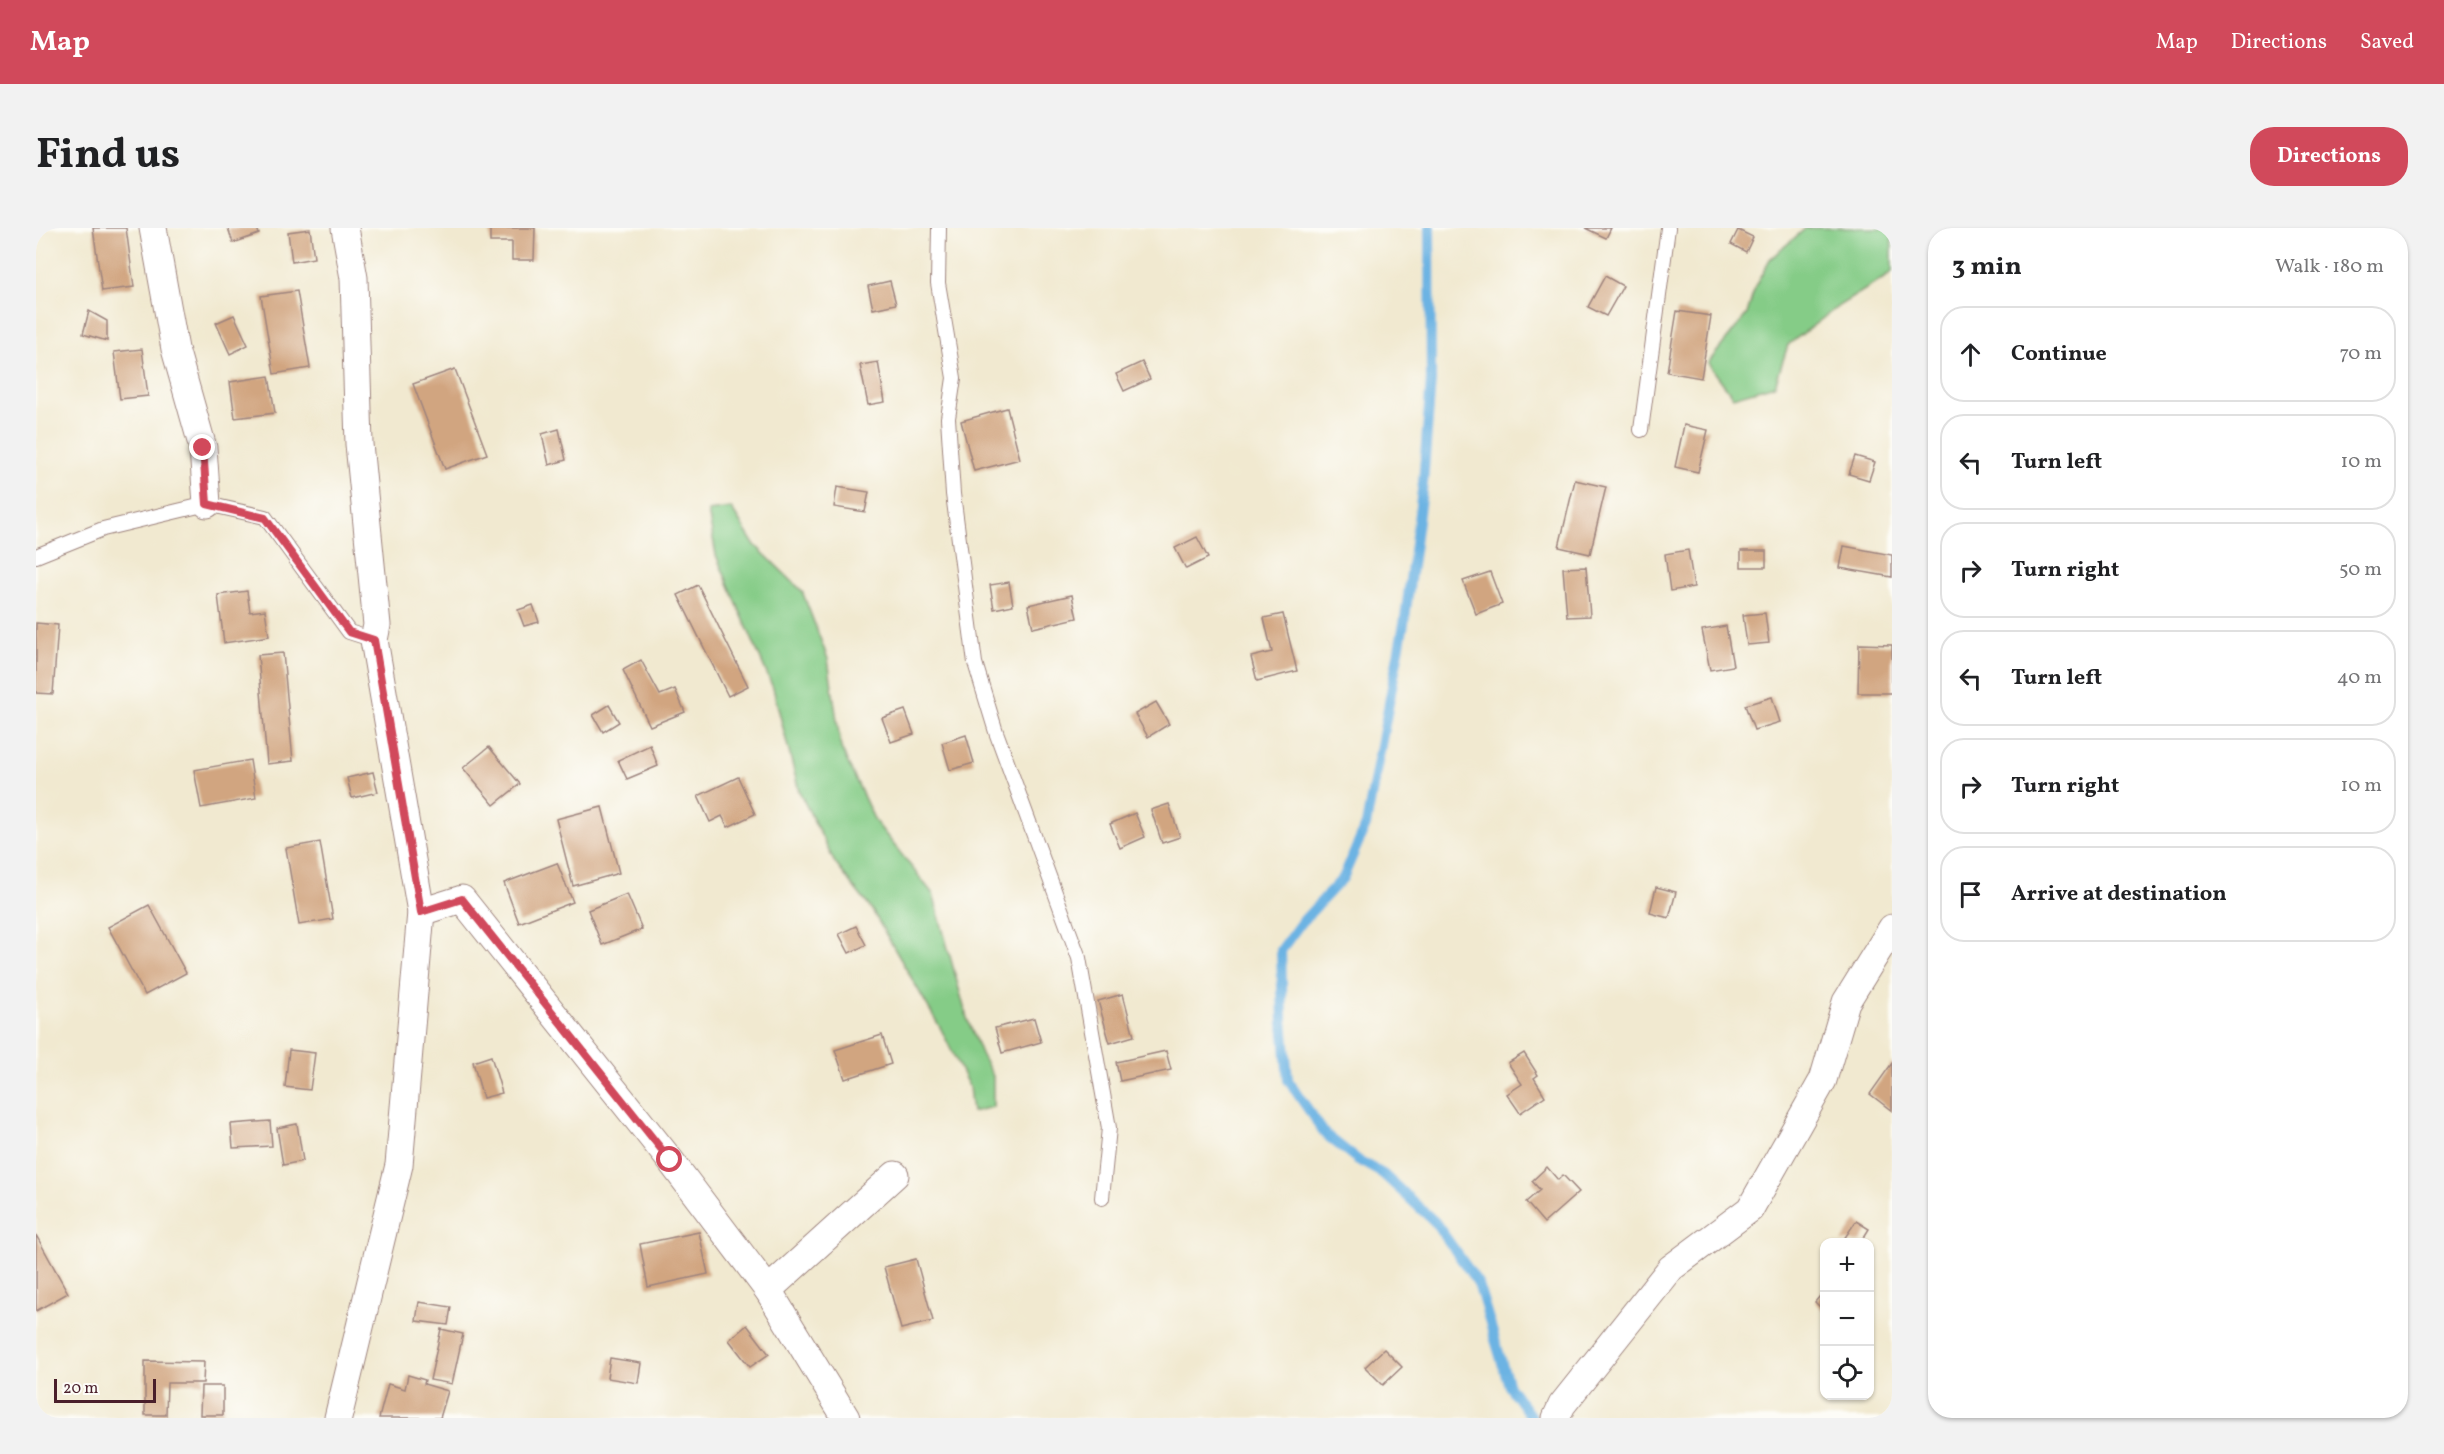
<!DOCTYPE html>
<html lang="en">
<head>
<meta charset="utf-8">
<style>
	:root { --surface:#fff; --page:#f2f2f2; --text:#202124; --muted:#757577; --line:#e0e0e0; --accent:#d1495b }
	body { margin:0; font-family:Vollkorn,serif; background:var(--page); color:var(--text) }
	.controls { position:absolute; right:18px; bottom:18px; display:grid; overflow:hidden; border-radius:12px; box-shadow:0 2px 4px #0004 }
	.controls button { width:54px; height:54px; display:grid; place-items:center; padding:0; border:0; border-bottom:2px solid var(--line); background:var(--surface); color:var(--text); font:30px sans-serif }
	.scale { position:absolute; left:18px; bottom:15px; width:102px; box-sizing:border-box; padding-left:6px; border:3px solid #4a1f2b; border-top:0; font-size:16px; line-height:21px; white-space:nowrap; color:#4a1f2b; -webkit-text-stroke:4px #fdfcf7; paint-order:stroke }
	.stop { position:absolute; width:18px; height:18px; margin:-14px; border:4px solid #d1495b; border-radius:50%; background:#fff }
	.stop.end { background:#d1495b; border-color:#fff; box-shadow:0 2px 6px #0008 }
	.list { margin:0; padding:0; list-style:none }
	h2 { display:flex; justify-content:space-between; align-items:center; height:78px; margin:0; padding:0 24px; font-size:26px }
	h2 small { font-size:20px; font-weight:400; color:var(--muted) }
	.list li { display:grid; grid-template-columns:39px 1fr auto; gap:18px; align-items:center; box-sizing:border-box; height:96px; margin:0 12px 12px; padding:0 12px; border:2px solid var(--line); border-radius:24px }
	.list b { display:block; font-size:22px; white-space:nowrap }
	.list em { font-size:20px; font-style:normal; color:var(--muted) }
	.icon { flex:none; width:33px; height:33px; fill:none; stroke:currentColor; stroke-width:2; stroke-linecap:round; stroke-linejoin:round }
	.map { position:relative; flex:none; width:1856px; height:1190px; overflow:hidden; border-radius:24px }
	header { display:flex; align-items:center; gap:36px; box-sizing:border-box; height:84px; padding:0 30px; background:var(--accent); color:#fff }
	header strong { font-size:28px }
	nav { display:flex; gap:33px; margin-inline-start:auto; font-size:21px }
	.intro { display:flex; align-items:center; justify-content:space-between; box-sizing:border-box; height:144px; padding:0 36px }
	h1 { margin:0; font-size:42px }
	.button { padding:15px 27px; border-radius:24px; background:var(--accent); color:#fff; font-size:21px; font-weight:700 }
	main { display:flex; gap:36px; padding:0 36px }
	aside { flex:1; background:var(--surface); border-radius:24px; box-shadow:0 2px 4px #0004 }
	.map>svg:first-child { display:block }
</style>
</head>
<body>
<header>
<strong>Map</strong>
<nav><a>Map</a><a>Directions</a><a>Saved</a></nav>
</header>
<div class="intro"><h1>Find us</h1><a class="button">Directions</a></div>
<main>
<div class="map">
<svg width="1856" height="1190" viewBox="0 0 1856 1190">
	<rect width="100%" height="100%" fill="#fdfcf7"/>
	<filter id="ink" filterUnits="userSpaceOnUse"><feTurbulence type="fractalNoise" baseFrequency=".0167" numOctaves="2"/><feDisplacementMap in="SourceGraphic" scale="12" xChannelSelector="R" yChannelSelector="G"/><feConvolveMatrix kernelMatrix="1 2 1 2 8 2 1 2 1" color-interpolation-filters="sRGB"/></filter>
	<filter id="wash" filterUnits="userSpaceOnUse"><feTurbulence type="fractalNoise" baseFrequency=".008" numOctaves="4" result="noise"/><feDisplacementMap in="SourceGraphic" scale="24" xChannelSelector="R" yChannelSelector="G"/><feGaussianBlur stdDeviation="1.35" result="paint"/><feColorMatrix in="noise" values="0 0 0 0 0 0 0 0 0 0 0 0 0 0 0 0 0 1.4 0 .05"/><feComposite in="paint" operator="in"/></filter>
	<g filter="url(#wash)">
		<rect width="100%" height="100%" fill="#f1e9d0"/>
		<g fill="#85cc87" stroke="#687659" stroke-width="1.5">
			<polygon points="1770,0 1856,0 1856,45 1804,77 1752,117 1739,157 1697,169 1672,135 1711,86 1719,59 1734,31"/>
			<polygon points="695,280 717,315 766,363 792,431 805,520 839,593 897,666 931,790 945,826 957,848 957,879 936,884 933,859 905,801 836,682 799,635 763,563 737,460 680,327 672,283"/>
		</g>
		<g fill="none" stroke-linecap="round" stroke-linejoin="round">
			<polyline stroke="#6cb3e3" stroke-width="10" points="1394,0 1395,152 1387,255 1369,390 1330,597 1307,650 1264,696 1245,722 1247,793 1252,852 1289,906 1322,932 1347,946 1399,994 1442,1055 1473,1158 1496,1190"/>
		</g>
		<g id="blocks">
			<g fill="#d1a580">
				<polygon points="57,0 90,0 98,59 66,63"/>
				<polygon points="192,0 221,0 223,6 197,15"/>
				<polygon points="454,0 499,0 498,32 476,32 476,14 454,14"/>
				<polygon points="1549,0 1575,0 1570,10"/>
				<polygon points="274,1 278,30 256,34 252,4"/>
				<polygon points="1702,2 1717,9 1710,24 1695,16"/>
				<polygon points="1569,48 1587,58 1570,88 1552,79"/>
				<polygon points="854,53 860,76 837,81 832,58"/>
				<polygon points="261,63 274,140 238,146 225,68"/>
				<polygon points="53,83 71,93 71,113 47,106"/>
				<polygon points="1641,83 1675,88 1665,150 1631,144"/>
				<polygon points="198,87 212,117 194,126 180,95"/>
				<polygon points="106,121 112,168 84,171 78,124"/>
				<polygon points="842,134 849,174 832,177 824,137"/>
				<polygon points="1106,134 1114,151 1088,163 1080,146"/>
				<polygon points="419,141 451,226 409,241 377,156"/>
				<polygon points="233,148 239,185 199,190 194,154"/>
				<polygon points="971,180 984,231 938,243 925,193"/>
				<polygon points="1648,197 1672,202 1662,244 1639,239"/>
				<polygon points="523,201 530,232 513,237 506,206"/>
				<polygon points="1819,228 1839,234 1833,252 1813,246"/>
				<polygon points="1539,252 1570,259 1554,326 1523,319"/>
				<polygon points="801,259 833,264 829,284 798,279"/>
				<polygon points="1161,309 1172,330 1150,341 1139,320"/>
				<polygon points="1808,318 1856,327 1856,349 1804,340"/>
				<polygon points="1652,322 1658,359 1634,363 1629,326"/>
				<rect x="1705" y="323" width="25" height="16"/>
				<polygon points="1550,339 1554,388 1531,389 1527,340"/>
				<polygon points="1454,344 1466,376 1440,386 1427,353"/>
				<polygon points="973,354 977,377 958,381 954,357"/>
				<polygon points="662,357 712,458 692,468 642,367"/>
				<polygon points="211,363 214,384 229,382 233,408 188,415 182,367"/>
				<polygon points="1036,367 1041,390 997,400 992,377"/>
				<polygon points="497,377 503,394 488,398 482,382"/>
				<polygon points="1729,385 1733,415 1711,417 1707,387"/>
				<polygon points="1247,386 1261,443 1221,453 1215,429 1236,424 1228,390"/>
				<polygon points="0,395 22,397 17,466 0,465"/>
				<polygon points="1690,398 1697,438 1674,442 1666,402"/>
				<polygon points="1823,416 1856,417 1856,465 1822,465"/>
				<polygon points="247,425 257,533 231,536 222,427"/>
				<polygon points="605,432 624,467 639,461 649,484 614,498 587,442"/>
				<polygon points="1736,469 1744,494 1718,502 1709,477"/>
				<polygon points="1120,474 1133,496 1112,509 1099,486"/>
				<polygon points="573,477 583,494 567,504 557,487"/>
				<polygon points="869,482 878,506 855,514 846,490"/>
				<polygon points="930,507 938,535 914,542 906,515"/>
				<polygon points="614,517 622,538 591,551 582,532"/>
				<polygon points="453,519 484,556 458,577 427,540"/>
				<polygon points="214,532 220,570 165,580 158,542"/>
				<polygon points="337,544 342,564 316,570 311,550"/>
				<polygon points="702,549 719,586 692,599 686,588 674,594 662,568"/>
				<polygon points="1133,576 1144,609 1126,615 1115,582"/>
				<polygon points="566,579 583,645 537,658 520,591"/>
				<polygon points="1099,585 1109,609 1084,620 1074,596"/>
				<polygon points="284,614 297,691 263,697 250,620"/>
				<polygon points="521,635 537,674 483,695 468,655"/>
				<polygon points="1620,659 1640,664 1633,690 1614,685"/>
				<polygon points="591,666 606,701 566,717 552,682"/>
				<polygon points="113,677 150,745 109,767 72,699"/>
				<polygon points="820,698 830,717 813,725 803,706"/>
				<polygon points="1087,766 1098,808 1074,815 1062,773"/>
				<polygon points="998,790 1005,814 966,825 959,800"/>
				<polygon points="846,807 855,836 809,851 799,822"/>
				<polygon points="253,822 279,825 274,862 249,859"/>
				<polygon points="1130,823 1135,842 1084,853 1080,834"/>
				<polygon points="1488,825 1502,847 1498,850 1509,868 1484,885 1471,866 1486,856 1472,835"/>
				<polygon points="455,828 466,865 447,870 437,834"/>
				<polygon points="1856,835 1856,883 1834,866"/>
				<polygon points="234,893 236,918 197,920 195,896"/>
				<polygon points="261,896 267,933 247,937 241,900"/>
				<polygon points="1511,939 1522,952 1527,947 1543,964 1508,995 1490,974 1504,962 1496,953"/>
				<polygon points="1820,993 1833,1001 1825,1014 1806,1014"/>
				<polygon points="663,1004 672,1046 612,1059 604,1016"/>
				<polygon points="0,1007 32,1065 0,1083"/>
				<polygon points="880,1031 897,1093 865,1101 848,1039"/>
				<polygon points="1788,1063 1788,1083 1779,1074"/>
				<polygon points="383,1074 415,1079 412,1097 380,1093"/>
				<polygon points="711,1097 733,1126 714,1139 693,1112"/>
				<polygon points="405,1101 427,1106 416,1156 394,1152"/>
				<polygon points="1348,1121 1366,1139 1347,1157 1329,1139"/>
				<polygon points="574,1130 605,1135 602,1155 571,1150"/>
				<polygon points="109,1133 168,1134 167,1155 131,1155 130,1187 109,1187"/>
				<polygon points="372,1147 389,1152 388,1156 412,1163 404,1190 343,1190 352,1156 369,1161"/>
				<polygon points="165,1158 187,1158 187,1187 164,1187"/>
			</g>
		</g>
	</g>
	<g filter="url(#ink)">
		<use href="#blocks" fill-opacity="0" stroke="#9e847e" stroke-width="1.5"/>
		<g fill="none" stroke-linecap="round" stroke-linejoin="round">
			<g stroke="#9e847e" stroke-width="16">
				<g id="lane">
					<polyline points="903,0 902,55 918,150 912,190 917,266 939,435 960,504 1043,730 1073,900 1066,970"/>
					<polyline points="1605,202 1632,0"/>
					<polyline points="0,328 67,301 171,276 229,289 313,404 338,412"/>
				</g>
			</g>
			<g stroke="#9e847e" stroke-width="29">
				<g id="street">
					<polyline points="117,0 139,121 167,220 171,276"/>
					<polyline points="385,684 426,671 634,932 732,1062 810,1190"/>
					<polyline points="732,1062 859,947"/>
					<polyline points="302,1190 363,937 385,684 338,412 341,397 323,216 318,50 309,0"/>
					<polyline points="1520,1190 1526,1177 1635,1040 1714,981 1787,852 1810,774 1856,700"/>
				</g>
			</g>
			<use href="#lane" stroke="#fff" stroke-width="14"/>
			<use href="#street" stroke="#fff" stroke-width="27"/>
		</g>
	</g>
	<g fill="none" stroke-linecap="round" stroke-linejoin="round" filter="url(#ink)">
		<polyline stroke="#d1495b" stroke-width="8" points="167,220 171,276 229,290 313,404 338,412 385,684 426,671 634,932"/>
	</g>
</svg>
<div class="controls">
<button>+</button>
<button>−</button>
<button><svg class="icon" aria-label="locate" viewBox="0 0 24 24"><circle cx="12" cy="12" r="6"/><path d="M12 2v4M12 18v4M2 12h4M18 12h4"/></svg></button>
</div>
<div class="scale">20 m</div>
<div class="stop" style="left:634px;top:932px"></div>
<div class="stop end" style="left:167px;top:220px"></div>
</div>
<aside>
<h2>3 min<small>Walk · 180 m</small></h2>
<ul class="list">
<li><svg class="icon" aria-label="ahead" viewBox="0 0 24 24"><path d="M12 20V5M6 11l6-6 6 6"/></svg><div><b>Continue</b></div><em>70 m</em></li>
<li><svg class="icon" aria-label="left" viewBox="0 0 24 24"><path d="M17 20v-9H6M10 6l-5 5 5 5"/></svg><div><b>Turn left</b></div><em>10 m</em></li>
<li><svg class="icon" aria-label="right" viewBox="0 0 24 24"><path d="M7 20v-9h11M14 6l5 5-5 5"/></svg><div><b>Turn right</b></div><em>50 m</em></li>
<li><svg class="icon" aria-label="left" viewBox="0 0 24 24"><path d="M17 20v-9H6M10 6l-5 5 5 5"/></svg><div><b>Turn left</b></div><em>40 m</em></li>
<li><svg class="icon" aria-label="right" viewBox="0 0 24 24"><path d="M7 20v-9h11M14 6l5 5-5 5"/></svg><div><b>Turn right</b></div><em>10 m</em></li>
<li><svg class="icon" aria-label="arrive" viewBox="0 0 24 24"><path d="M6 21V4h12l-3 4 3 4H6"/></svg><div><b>Arrive at destination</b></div></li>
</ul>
</aside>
</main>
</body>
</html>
